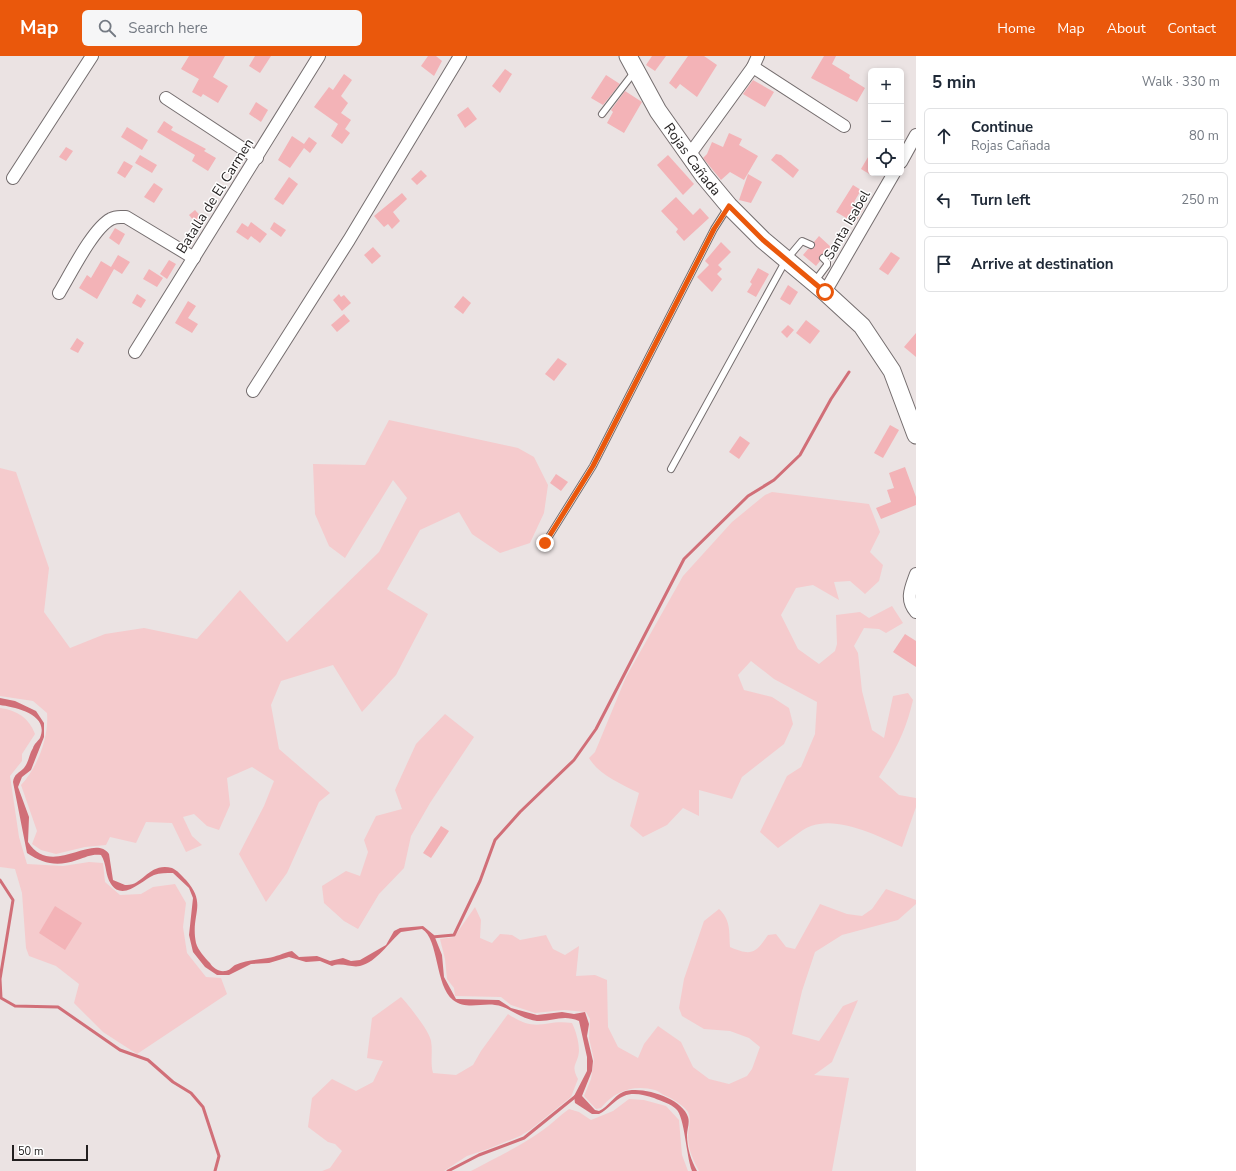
<!DOCTYPE html>
<html lang="en">
<head>
<meta charset="utf-8">
<style>
	:root { --surface:#fff; --page:#f6f6f7; --text:#1f2937; --muted:#747a83; --line:#e0e1e3; --accent:#ea580c }
	body { margin:0; font-family:"Nunito Sans",sans-serif; background:var(--page); color:var(--text) }
	.controls { position:absolute; right:12px; top:12px; display:grid; overflow:hidden; border-radius:6px; box-shadow:0 2px 6px #0003 }
	.controls button { width:36px; height:36px; display:grid; place-items:center; padding:0; border:0; border-bottom:1px solid var(--line); background:var(--surface); color:var(--text); font:20px sans-serif }
	.scale { position:absolute; left:12px; bottom:10px; width:76px; box-sizing:border-box; padding-left:4px; border:2px solid #221f1f; border-top:0; font-size:11px; line-height:14px; white-space:nowrap; color:#221f1f; -webkit-text-stroke:3px #fff; paint-order:stroke }
	.stop { position:absolute; width:12px; height:12px; margin:-9px; border:3px solid #ea580c; border-radius:50%; background:#fff }
	.stop.end { background:#ea580c; border-color:#fff; box-shadow:0 1px 4px #0008 }
	.list { margin:0; padding:0; list-style:none }
	h2 { display:flex; justify-content:space-between; align-items:center; height:52px; margin:0; padding:0 16px; font-size:17px }
	h2 small { font-size:13px; font-weight:400; color:var(--muted) }
	.list li { display:grid; grid-template-columns:26px 1fr auto; gap:12px; align-items:center; box-sizing:border-box; height:56px; margin:0 8px 8px; padding:0 8px; border:1px solid var(--line); border-radius:6px }
	.list b { display:block; font-size:15px; white-space:nowrap }
	.list p { margin:0; font-size:13px; white-space:nowrap; color:var(--muted) }
	.list em { font-size:13px; font-style:normal; color:var(--muted) }
	.icon { flex:none; width:22px; height:22px; fill:none; stroke:currentColor; stroke-width:2; stroke-linecap:round; stroke-linejoin:round }
	.map { position:relative; flex:none; width:916px; height:1115px; overflow:hidden }
	header { display:flex; align-items:center; gap:24px; box-sizing:border-box; height:56px; padding:0 20px; background:var(--accent); color:#fff }
	header strong { font-size:19px }
	nav { display:flex; gap:22px; margin-inline-start:auto; font-size:14px }
	.search { width:280px; height:36px; background:var(--page); display:flex; align-items:center; gap:10px; box-sizing:border-box; padding:0 14px; border-radius:6px; color:var(--muted); font-size:15px }
	main { display:flex }
	aside { flex:1; background:var(--surface) }
	.map>svg:first-child { display:block }
</style>
</head>
<body>
<header>
<strong>Map</strong>
<div class="search"><svg class="icon" aria-label="search" viewBox="0 0 24 24"><circle cx="10" cy="10" r="6"/><path d="M15 15l6 6"/></svg>Search here</div>
<nav><a>Home</a><a>Map</a><a>About</a><a>Contact</a></nav>
</header>
<main>
<div class="map">
<svg width="916" height="1115" viewBox="0 0 916 1115">
	<rect width="100%" height="100%" fill="#ebe3e3"/>
	<g fill="#f5cbcd">
		<path d="M389,364L518,392L534,401L548,429L544,457L530,487L500,497L472,478L459,456L420,474L387,533L428,558L396,619L362,656L333,609L281,625L271,649L279,693L330,737L319,746L287,817L266,846L239,798L264,750L274,725L252,711L227,722L230,749L219,774L207,770L194,758L183,761L192,780L202,789L186,796L172,767L146,766L136,787L110,781L106,789L85,791L56,798L41,794L32,788L37,775L21,729C38,711 49,681 47,657L33,645L0,640V412L16,416L49,512L44,556L70,592L105,578L144,572L197,583L240,534L287,586L379,496L407,442L393,424L345,502L329,490L315,458L313,408L365,409Z"/>
		<path d="M772,436L869,448L880,476L870,496L883,509L879,525L865,538L850,525L834,526L839,544L813,529L796,532L781,559L798,593L819,608L835,595L837,588L836,559L860,556L869,562L892,550L903,567L886,577L879,573L864,572L854,590L858,597L862,635L872,674L884,682L893,640L908,637L913,644C906,675 895,695 879,721L899,739L916,742V751L902,791C878,780 839,760 811,770C802,773 787,786 778,792L760,776L787,720L801,711L815,678L817,646L774,623L751,605L738,619L744,634L772,641L789,652L793,668L784,688L742,721L732,743L699,734V760L683,752L667,769L643,781L630,770L639,737C621,728 599,719 589,702L595,696L626,621L683,520L732,466L765,439Z"/>
		<path d="M0,652C17,654 29,662 35,678L22,698V705L10,720L19,781L27,808L63,810L89,806L103,807L105,826L120,839L141,838L153,831L175,828L186,847L183,871L187,897L206,921L221,922L227,938L137,998L103,976L74,947L79,928L56,910L29,900L26,892L22,837L15,813L0,811Z"/>
		<polygon points="445,658 474,681 430,747 411,780 404,812 379,838 358,873 344,865 324,847 322,830 346,815 360,820 368,796 364,784 376,760 402,753 395,734 416,688"/>
		<path d="M886,833L916,844V848L898,864L842,879L815,896L802,935L792,978L819,985L843,950L858,944L832,1006L814,1019L849,1022L832,1115H699C693,1104 688,1093 688,1080C688,1072 692,1064 688,1056C683,1049 673,1043 666,1040C662,1039 659,1035 655,1034C634,1028 614,1035 601,1052L596,1053L584,1040L591,1023L594,1004L589,982L590,963L586,956L564,954L535,957L511,949L501,941L455,940L454,932L447,923L445,903L440,883L454,881L475,851L481,864L480,882L492,887L500,878L512,879L520,884L546,879L553,893L565,899L579,890L576,920L595,919L607,924L608,971L618,991L638,1002L644,988L658,970L681,986L693,1011L709,1023L729,1028L747,1020L752,1013L760,991L749,982L730,975L704,973L682,960L679,952L684,923L704,865L719,853C731,864 729,876 730,891C751,900 755,898 768,879L776,878L786,891L795,893L820,848L847,858L862,860L872,853Z"/>
		<path d="M401,941C408,948 430,976 431,985C433,996 430,1006 433,1017L456,1019L473,1009L481,995L508,958C538,978 543,963 572,967C576,975 579,986 579,995C578,1008 570,1009 578,1023L571,1041L530,1074L520,1080L488,1093L467,1100L444,1115H322L330,1112L342,1095L335,1088L328,1086L308,1071L312,1042L332,1023L356,1035L373,1026L383,1005L367,1002L372,962Z"/>
		<path d="M629,1043L644,1044L666,1050L679,1064L682,1099L688,1115H471C495,1102 521,1090 543,1074C552,1068 560,1059 569,1053L579,1056L591,1064L613,1055Z"/>
	</g>
	<path fill="#d16f78" d="M0,642L15,645L36,655L44,667V681L31,714L22,721L18,731L29,761L28,786C51,823 93,776 109,798L113,824L125,829C143,831 148,806 172,812C177,814 182,820 186,824C208,849 190,858 196,887C198,894 205,902 210,907C213,912 219,916 225,915C229,915 232,911 235,909C246,904 257,904 268,902C276,901 283,897 292,895L299,901L317,900L330,905L343,902L351,905L360,904L386,889L394,875L400,872L423,870L434,879L442,899L444,921L456,943L499,944L511,952L537,959L562,956L574,958L585,956L589,968L587,980L593,1005L592,1015L582,1040L595,1054L599,1055C608,1051 614,1040 623,1036C641,1029 682,1042 688,1061C690,1067 687,1073 687,1079C687,1092 691,1104 697,1115H692C686,1100 685,1061 676,1053C671,1048 661,1045 654,1042C644,1039 633,1036 624,1040C614,1044 608,1054 599,1058H592L575,1047L574,1040L587,1015V1001L579,965C562,958 553,966 537,965C520,963 508,950 495,949C481,947 466,954 453,944C435,930 439,883 422,873L401,876C389,886 377,906 360,910C351,912 342,906 332,910L320,905L306,906L289,901L269,907L251,908L229,919H217L205,911L193,896L189,879L193,842L189,832L173,817C166,817 160,817 154,819C142,824 123,846 111,828C105,820 107,808 101,799C91,798 87,801 77,804C57,811 44,808 27,797L13,726C14,718 19,717 24,712C29,706 29,698 33,692C34,688 38,685 40,682C50,658 14,651 0,649Z"/>
	<g fill="none" stroke-linecap="round" stroke-linejoin="round">
		<g stroke="#d16f78" stroke-width="3">
			<polyline points="0,824 13,844 0,923 1,942 15,950 58,951 120,994 148,1004 173,1026 191,1037 203,1051 219,1100 215,1115"/>
			<polyline points="432,881 454,879 480,825 495,784 520,756 574,704 596,673 684,503 748,440 774,424 800,399 831,343 849,316"/>
			<polyline points="448,1115 479,1099 524,1082 576,1040"/>
		</g>
	</g>
	<g fill="#f3b3b7">
		<polygon points="189,0 225,0 213,21 228,30 218,47 203,38 201,41 192,36 199,23 181,13"/>
		<polygon points="255,0 271,0 260,17 249,10"/>
		<polygon points="428,0 436,0 442,5 434,20 421,10"/>
		<polygon points="652,0 666,0 655,15 646,9"/>
		<polygon points="688,0 704,0 717,9 697,41 680,28 676,33 669,27"/>
		<polygon points="824,0 836,0 832,8 850,19 849,22 865,32 857,46 811,22"/>
		<polygon points="505,13 512,18 500,37 492,30"/>
		<polygon points="344,18 352,24 341,40 348,47 341,57 351,64 345,73 350,77 342,88 331,80 338,68 314,51 329,31 333,34"/>
		<polygon points="606,19 620,28 603,49 591,42"/>
		<polygon points="753,24 774,36 765,51 743,38"/>
		<polygon points="625,35 642,46 624,77 607,67 613,56 611,54"/>
		<polygon points="256,46 268,54 261,66 249,58"/>
		<polygon points="468,51 477,63 465,72 457,59"/>
		<polygon points="164,65 173,71 171,74 206,93 204,95 216,102 208,115 192,105 195,99 157,76"/>
		<polygon points="127,71 148,84 142,94 121,81"/>
		<polygon points="729,77 742,83 739,89 758,100 744,124 730,116 721,124 703,102 707,98 712,86 723,91"/>
		<polygon points="292,80 304,88 309,81 317,87 310,97 304,92 290,112 278,104"/>
		<polygon points="66,91 73,95 66,105 59,101"/>
		<polygon points="871,96 871,119 861,113"/>
		<polygon points="776,98 781,99 799,114 793,122 771,104"/>
		<polygon points="140,99 157,109 152,117 135,107"/>
		<polygon points="668,99 694,128 683,139 657,109"/>
		<polygon points="124,105 133,110 125,122 117,117"/>
		<polygon points="421,114 427,120 417,129 411,123"/>
		<polygon points="748,118 762,126 751,147 739,144"/>
		<polygon points="289,121 298,128 283,149 274,143"/>
		<polygon points="154,127 163,133 154,147 144,141"/>
		<polygon points="853,129 861,134 854,146 864,152 855,167 836,156"/>
		<polygon points="402,137 407,143 393,156 400,165 392,173 388,168 384,171 374,160"/>
		<polygon points="676,141 693,159 700,152 709,162 684,185 676,176 678,173 661,155"/>
		<polygon points="195,154 205,165 199,171 189,159"/>
		<polygon points="251,166 267,178 260,187 251,180 248,184 236,176 242,167 248,171"/>
		<polygon points="274,166 286,174 281,181 270,173"/>
		<polygon points="115,172 125,178 119,189 109,182"/>
		<polygon points="819,180 832,192 826,199 820,199 820,205 816,210 803,199 808,193 814,192 815,189 814,186"/>
		<polygon points="721,186 731,196 718,209 722,213 717,218 722,223 712,236 697,221 709,209 705,205"/>
		<polygon points="373,191 381,200 372,208 364,199"/>
		<polygon points="891,196 900,202 888,219 879,213"/>
		<polygon points="118,199 130,206 122,218 114,213 97,243 79,232 87,219 91,222 101,205 111,211"/>
		<polygon points="169,204 176,208 167,223 160,218"/>
		<polygon points="758,212 769,218 756,241 747,236 752,228 750,226"/>
		<polygon points="149,213 163,222 157,231 143,223"/>
		<polygon points="788,229 798,236 790,249 780,243"/>
		<polygon points="137,238 146,244 141,252 132,247"/>
		<polygon points="339,238 341,241 344,239 351,247 342,255 333,244"/>
		<polygon points="463,240 471,247 463,258 454,251"/>
		<polygon points="188,245 196,250 188,262 198,268 192,277 175,267"/>
		<polygon points="344,258 350,265 337,276 331,269"/>
		<polygon points="806,264 820,275 810,288 796,277"/>
		<polygon points="788,269 794,274 787,282 781,276"/>
		<polygon points="916,277 916,301 904,291"/>
		<polygon points="77,282 84,287 78,297 70,293"/>
		<polygon points="558,302 567,308 554,325 545,318"/>
		<polygon points="890,369 899,374 883,402 874,397"/>
		<polygon points="740,380 750,387 739,403 729,396"/>
		<polygon points="905,411 916,441 916,449 881,463 876,452 891,446 887,434 894,432 889,417"/>
		<polygon points="556,418 568,426 561,435 550,427"/>
		<polygon points="905,578 916,585 916,611 893,596"/>
		<polygon points="441,770 449,775 431,802 423,797"/>
		<polygon points="55,850 82,867 65,894 39,877"/>
	</g>
	<g fill="none" stroke-linecap="round" stroke-linejoin="round">
		<g stroke="#756e6f" stroke-width="8">
			<g id="lane">
				<polyline points="602,58 635,15"/>
				<polyline points="815,225 827,209 827,206 823,202"/>
				<polyline points="671,413 786,204 802,185 811,189"/>
				<polyline points="545,487 593,410 714,173 728,151"/>
			</g>
		</g>
		<g stroke="#756e6f" stroke-width="14">
			<g id="street">
				<polyline points="753,11 844,70"/>
				<polyline points="166,42 257,102"/>
				<polyline points="690,98 753,11 758,0"/>
				<polyline points="901,106 916,79"/>
				<polyline points="13,122 92,0"/>
				<polyline points="825,236 894,117"/>
				<path d="M59,237C70,219 93,172 111,163C116,160 120,161 126,161L194,202"/>
				<polyline points="135,296 319,0"/>
				<polyline points="253,335 349,184 460,0"/>
				<path d="M916,518C911,532 905,543 916,556"/>
			</g>
		</g>
		<g stroke="#756e6f" stroke-width="19">
			<g id="secondary">
				<path id="s1" d="M628,0L658,55L704,120L729,150L763,184L825,236L862,270L892,315L916,379"/>
			</g>
		</g>
		<use href="#lane" stroke="#fff" stroke-width="6"/>
		<use href="#street" stroke="#fff" stroke-width="12"/>
		<use href="#secondary" stroke="#fff" stroke-width="17"/>
	</g>
	<g fill="none" stroke-linecap="round" stroke-linejoin="round">
		<polyline stroke="#ea580c" stroke-width="5" points="545,487 593,410 714,173 729,150 763,184 825,236"/>
	</g>
	<g text-anchor="middle" dominant-baseline="central" stroke-width="3" stroke-linejoin="round" paint-order="stroke">
		<g font-size="14" fill="#221f1f" stroke="#fff">
			<text stroke="none"><textPath href="#s1" startOffset="122">Rojas Cañada</textPath></text>
			<text transform="translate(215 140) rotate(-58)">Batalla de El Carmen</text>
			<text transform="translate(847 169) rotate(-60)">Santa Isabel</text>
		</g>
	</g>
</svg>
<div class="controls">
<button>+</button>
<button>−</button>
<button><svg class="icon" aria-label="locate" viewBox="0 0 24 24"><circle cx="12" cy="12" r="6"/><path d="M12 2v4M12 18v4M2 12h4M18 12h4"/></svg></button>
</div>
<div class="scale">50 m</div>
<div class="stop" style="left:825px;top:236px"></div>
<div class="stop end" style="left:545px;top:487px"></div>
</div>
<aside>
<h2>5 min<small>Walk · 330 m</small></h2>
<ul class="list">
<li><svg class="icon" aria-label="ahead" viewBox="0 0 24 24"><path d="M12 20V5M6 11l6-6 6 6"/></svg><div><b>Continue</b><p>Rojas Cañada</p></div><em>80 m</em></li>
<li><svg class="icon" aria-label="left" viewBox="0 0 24 24"><path d="M17 20v-9H6M10 6l-5 5 5 5"/></svg><div><b>Turn left</b></div><em>250 m</em></li>
<li><svg class="icon" aria-label="arrive" viewBox="0 0 24 24"><path d="M6 21V4h12l-3 4 3 4H6"/></svg><div><b>Arrive at destination</b></div></li>
</ul>
</aside>
</main>
</body>
</html>
